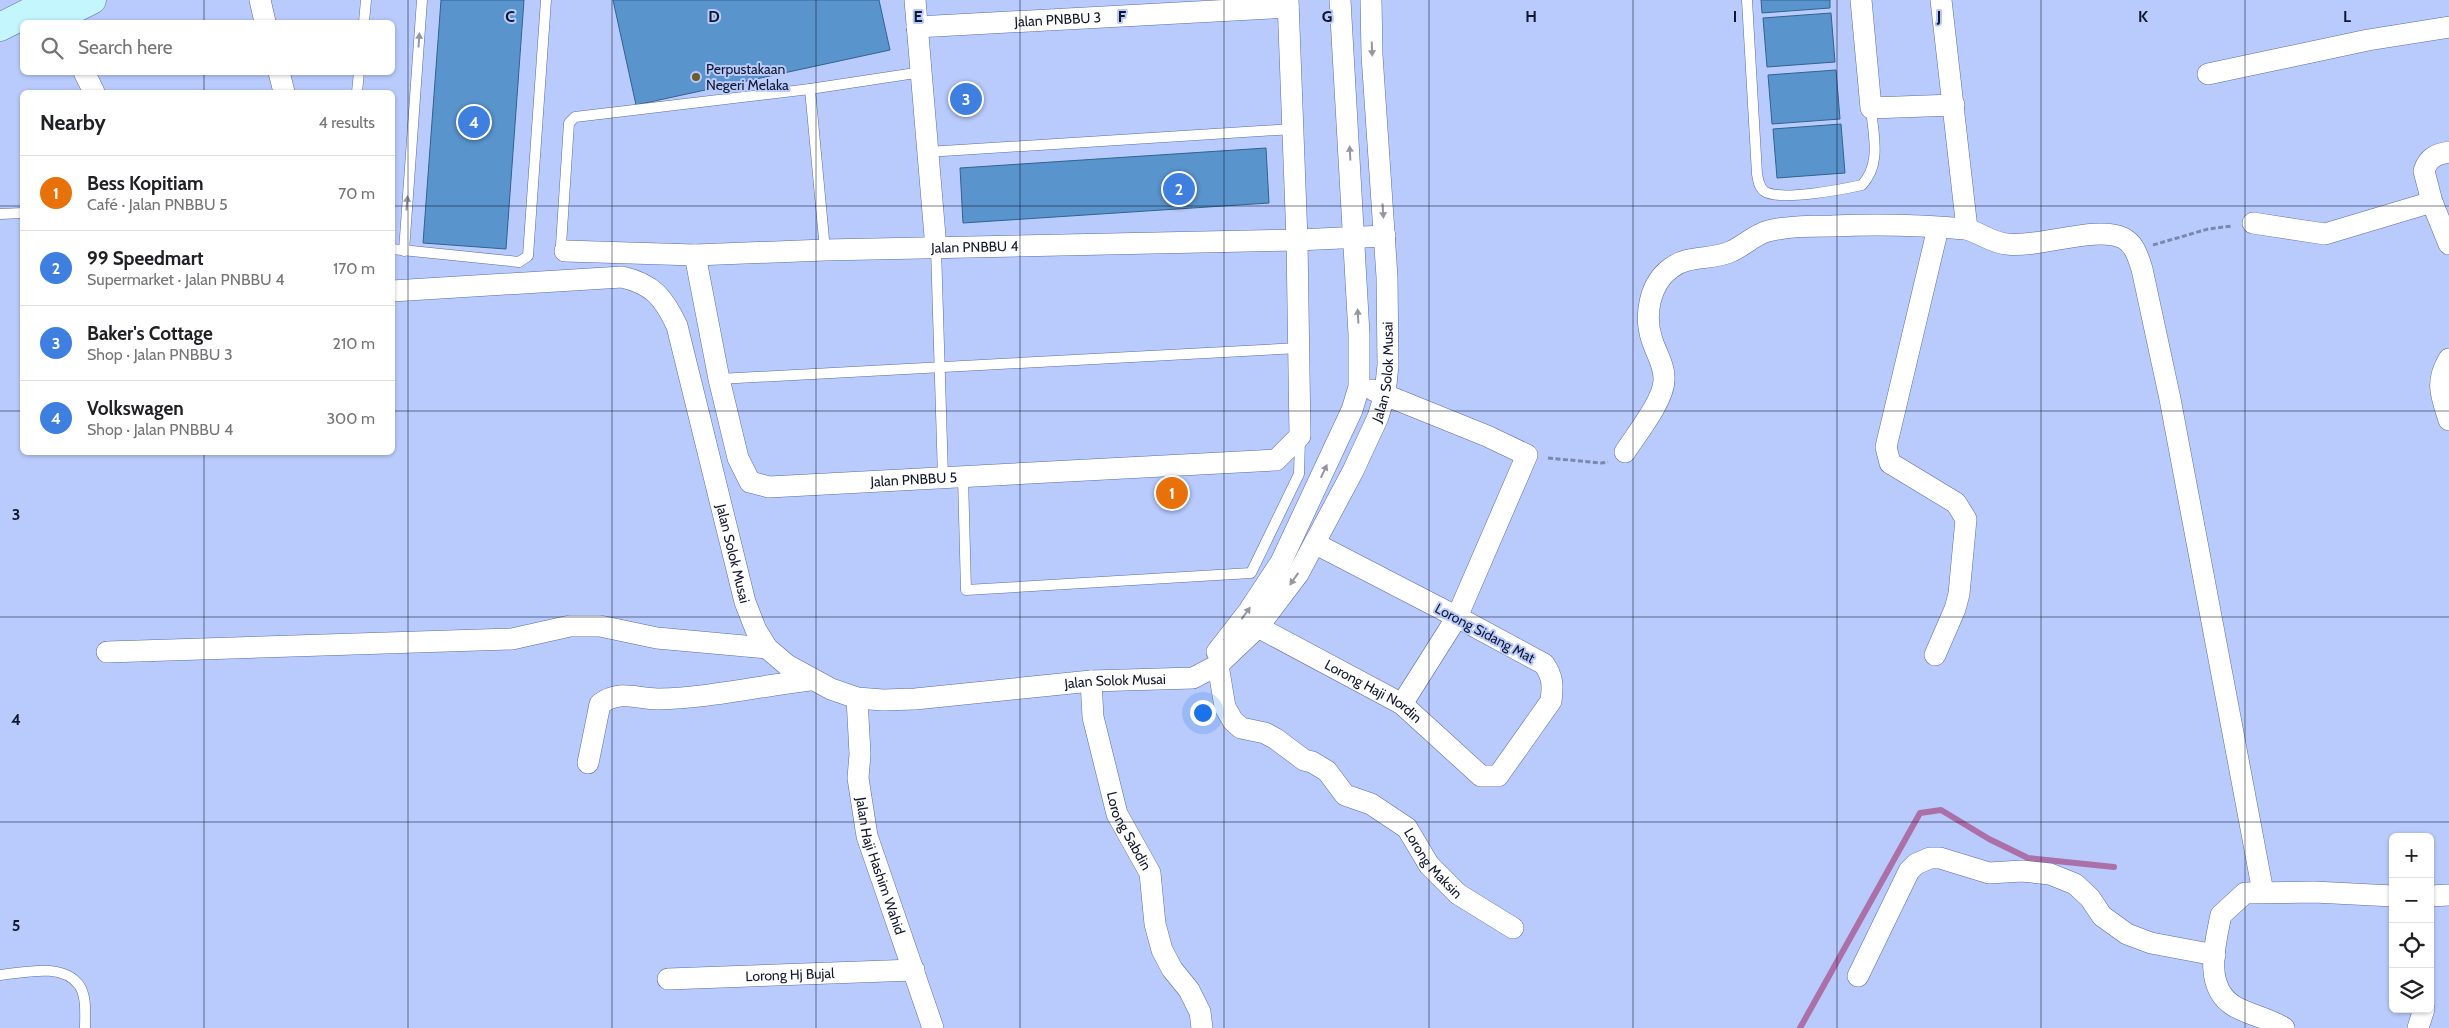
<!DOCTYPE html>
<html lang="en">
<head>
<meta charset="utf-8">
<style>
	:root { --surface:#fff; --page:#f2f2f2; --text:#202124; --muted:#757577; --line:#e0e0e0; --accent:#6c5a28 }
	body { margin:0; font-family:Cabin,sans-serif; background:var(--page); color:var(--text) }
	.controls { position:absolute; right:15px; bottom:15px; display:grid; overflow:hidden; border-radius:8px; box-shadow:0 1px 4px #0004 }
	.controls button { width:45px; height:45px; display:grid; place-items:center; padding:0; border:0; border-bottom:1px solid var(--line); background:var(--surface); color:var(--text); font:25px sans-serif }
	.you { position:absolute; left:1202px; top:712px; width:18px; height:18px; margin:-12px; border:4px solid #fff; border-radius:50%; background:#1a73e8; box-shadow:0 0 0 8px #1a73e833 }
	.badge { display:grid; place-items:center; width:32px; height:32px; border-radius:50%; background:var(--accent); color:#fff; font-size:16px; font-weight:700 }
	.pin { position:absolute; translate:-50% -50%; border:2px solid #fff; box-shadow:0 1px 5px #0006 }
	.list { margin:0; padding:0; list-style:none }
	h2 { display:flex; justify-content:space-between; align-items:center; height:65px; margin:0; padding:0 20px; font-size:21px }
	h2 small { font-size:16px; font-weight:400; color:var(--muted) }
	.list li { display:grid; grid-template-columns:32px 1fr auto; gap:15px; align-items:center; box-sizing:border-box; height:75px; padding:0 20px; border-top:1px solid var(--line) }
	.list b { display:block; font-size:19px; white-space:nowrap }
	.list p { margin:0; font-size:16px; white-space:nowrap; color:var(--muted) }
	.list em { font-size:16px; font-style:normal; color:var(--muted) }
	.icon { flex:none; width:28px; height:28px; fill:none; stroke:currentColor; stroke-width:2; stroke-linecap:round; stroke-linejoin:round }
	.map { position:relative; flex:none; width:2449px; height:1028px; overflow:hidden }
	.search { position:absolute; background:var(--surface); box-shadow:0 1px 4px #0004; left:20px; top:20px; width:375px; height:55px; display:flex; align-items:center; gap:12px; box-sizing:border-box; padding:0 18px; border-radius:8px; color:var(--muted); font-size:19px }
	.panel { position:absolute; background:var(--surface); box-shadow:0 1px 4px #0004; left:20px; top:90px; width:375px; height:365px; border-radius:8px }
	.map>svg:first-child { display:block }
</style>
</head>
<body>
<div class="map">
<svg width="2449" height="1028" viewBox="0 0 2449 1028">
	<rect width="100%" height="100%" fill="#b9cbfc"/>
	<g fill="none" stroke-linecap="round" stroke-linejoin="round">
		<polyline stroke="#ac70a8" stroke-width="6" points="1800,1028 1920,813 1941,810 1989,839 2028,858 2114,867"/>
	</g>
	<g fill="#5994cd" stroke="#32628f">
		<polygon points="441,0 524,0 506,249 423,243"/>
		<polygon points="613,0 879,0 890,50 636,105"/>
		<polygon points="1761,0 1830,0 1830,8 1762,13"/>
		<polygon points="1831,13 1835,62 1767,67 1763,18"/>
		<polygon points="1836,70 1840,119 1772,124 1768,75"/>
		<polygon points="1841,124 1845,173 1777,178 1773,129"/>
		<polygon points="1266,148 1269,203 963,223 960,168"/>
	</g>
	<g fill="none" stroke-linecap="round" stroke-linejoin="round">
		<g stroke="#596ca3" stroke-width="11">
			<g id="lane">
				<path d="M1747,0L1757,174C1758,180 1759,187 1764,191C1779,202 1844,189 1862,185C1882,163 1873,135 1871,108"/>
				<polyline points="364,22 366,0"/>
				<polyline points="810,89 825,250"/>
				<polyline points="357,92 359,72"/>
				<polyline points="927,152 1292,129"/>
				<polyline points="0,214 22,213"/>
				<polyline points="936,248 943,477"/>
				<polyline points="392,249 519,262 528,256 546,0"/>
				<polyline points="404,251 422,0"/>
				<polyline points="565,251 561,245 569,123 575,117 810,89 922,72"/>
				<polyline points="719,379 1299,348"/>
				<polyline points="963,477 966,590 1251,573 1299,474 1300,439"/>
				<path d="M0,975C23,973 62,962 79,985C87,996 85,1015 85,1028"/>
			</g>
		</g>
		<g stroke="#596ca3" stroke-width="22">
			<g id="street">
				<polyline points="260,0 265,22"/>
				<polyline points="915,0 936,248"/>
				<polyline points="1861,0 1871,108 1954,105"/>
				<polyline points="1941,0 1967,229"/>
				<path id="s1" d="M917,27L1288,7"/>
				<polyline points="84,72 94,92"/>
				<polyline points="279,72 284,92"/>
				<polyline points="2208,74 2368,40 2449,27"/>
				<path d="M2449,152C2436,154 2428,158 2424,171L2432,202L2449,244"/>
				<polyline points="2253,223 2325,234 2432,202"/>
				<path id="s2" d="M565,251L695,255L825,250L1297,240L1385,236"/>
				<path id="s3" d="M695,255L719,379L738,458L750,482L769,487L1276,460L1300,436L1297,240L1288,0"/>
				<path id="s4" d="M392,291L622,277C653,284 664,298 677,326L745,602L756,630L767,648L787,665L831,689L857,698L883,700L915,699L1091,681L1193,678L1218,665L1258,627L1298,574L1353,471L1378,417L1385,394L1388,365L1387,277L1372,55L1371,0"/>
				<path d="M2449,359C2435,382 2441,395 2449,420"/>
				<polyline points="1373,390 1487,436 1527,455 1457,617 1402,704"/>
				<path d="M1625,452C1636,435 1664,400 1664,380C1665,366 1656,353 1652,340C1644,316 1649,284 1671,268C1689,254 1712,261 1732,251C1745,245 1754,235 1768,231C1789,226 1811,226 1832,226C1876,224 1921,225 1965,229C1978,231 1991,243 2007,244C2040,248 2096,225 2123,238C2135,244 2138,257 2142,269L2170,399L2263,892"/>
				<path id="s5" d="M1258,627L1402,704L1481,776H1498L1551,701C1553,686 1553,677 1544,664L1457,617L1316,544"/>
				<polyline points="107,652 512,639 570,626 600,626 657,638 767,648"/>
				<polyline points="1217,652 1248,612 1281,562 1352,410 1359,387 1359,334 1340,0"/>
				<polyline points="1935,655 1955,609 1959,594 1966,519 1956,503 1890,463 1886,447 1938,228"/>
				<path id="s6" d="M1218,665L1225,707L1233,721L1241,728L1265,733L1276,739L1304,760L1312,762L1327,771L1345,795L1371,804L1407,828L1429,865L1458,894L1513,928"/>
				<path id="s7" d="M1091,681L1093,717L1117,814L1150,873L1155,924L1162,950L1172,969L1189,990L1200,1012L1202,1028"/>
				<path id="s8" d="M857,698L860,754L858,778L867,836L933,1028"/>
				<path d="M588,763L600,704C620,689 635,699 658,699C709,698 760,686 810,680"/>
				<polyline points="2430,896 2449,895"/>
				<polyline points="1858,976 1909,871 1916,864 1930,858 1940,858 1989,873 2022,871 2050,874 2075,884 2090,898 2102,916 2127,934 2151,943 2215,955"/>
				<path id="s9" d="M668,979L914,970"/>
				<path d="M2284,1028C2269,1018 2249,1015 2234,1006C2203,987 2215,944 2221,915L2245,893L2314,892L2393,896"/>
				<polyline points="2418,1028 2424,1009"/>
			</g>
		</g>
		<g stroke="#596ca3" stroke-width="29">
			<g id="secondary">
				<polyline points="48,22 92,0"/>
				<polyline points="0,27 53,0"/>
			</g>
		</g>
		<g stroke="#7a88ae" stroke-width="3" stroke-dasharray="5 2.5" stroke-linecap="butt">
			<polyline points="2153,245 2208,229 2232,226"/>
			<polyline points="1548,458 1601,463 1608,462"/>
		</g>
		<use href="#lane" stroke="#fff" stroke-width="10"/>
		<use href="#street" stroke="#fff" stroke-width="21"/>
		<use href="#secondary" stroke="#c4f6fd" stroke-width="28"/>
	</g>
	<defs><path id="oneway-solid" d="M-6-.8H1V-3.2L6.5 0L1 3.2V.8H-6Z" transform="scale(1.25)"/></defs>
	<g fill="#9497a1">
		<use href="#oneway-solid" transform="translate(419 40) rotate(-86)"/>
		<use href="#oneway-solid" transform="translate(1372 49) rotate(88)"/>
		<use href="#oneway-solid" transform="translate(1350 153) rotate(-93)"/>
		<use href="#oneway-solid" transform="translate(407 203) rotate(-86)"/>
		<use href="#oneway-solid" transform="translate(1383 211) rotate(86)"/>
		<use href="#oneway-solid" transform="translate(1358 316) rotate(-93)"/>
		<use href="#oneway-solid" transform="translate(1324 471) rotate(-65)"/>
		<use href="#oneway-solid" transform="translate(1294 579) rotate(125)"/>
		<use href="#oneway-solid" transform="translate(1246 613) rotate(-54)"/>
	</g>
	<path fill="none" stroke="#11182e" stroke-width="1" stroke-opacity="0.55" d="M204,0V22M408,0V1028M612,0V1028M816,0V1028M1020,0V1028M1224,0V1028M1429,0V1028M1633,0V1028M1837,0V1028M2041,0V1028M2245,0V1028M204,72V92M0,206H22M392,206H2449M0,411H22M392,411H2449M204,452V1028M0,617H2449M0,822H2449"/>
	<circle fill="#6c5a28" stroke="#b9cbfc" stroke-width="2" cx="696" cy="77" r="5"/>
	<g text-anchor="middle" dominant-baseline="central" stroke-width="4" stroke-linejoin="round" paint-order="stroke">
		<g font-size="14" fill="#11182e" stroke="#b9cbfc">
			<text stroke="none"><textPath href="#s1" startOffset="141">Jalan PNBBU 3</textPath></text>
			<text stroke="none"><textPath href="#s2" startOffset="410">Jalan PNBBU 4</textPath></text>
			<text stroke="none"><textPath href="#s4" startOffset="1456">Jalan Solok Musai</textPath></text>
			<text stroke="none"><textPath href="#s3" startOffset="399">Jalan PNBBU 5</textPath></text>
			<text stroke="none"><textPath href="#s4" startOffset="542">Jalan Solok Musai</textPath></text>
			<text transform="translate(1485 633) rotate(28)">Lorong Sidang Mat</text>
			<text stroke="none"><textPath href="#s4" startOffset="1006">Jalan Solok Musai</textPath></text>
			<text stroke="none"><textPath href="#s5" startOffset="132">Lorong Haji Nordin</textPath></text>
			<text stroke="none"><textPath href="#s7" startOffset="156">Lorong Sabdin</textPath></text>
			<text stroke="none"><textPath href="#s6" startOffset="312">Lorong Maksin</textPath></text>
			<text stroke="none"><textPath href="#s8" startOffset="171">Jalan Haji Hashim Wahid</textPath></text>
			<text stroke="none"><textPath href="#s9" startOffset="122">Lorong Hj Bujal</textPath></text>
		</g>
		<g font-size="14" fill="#11182e" stroke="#b9cbfc" text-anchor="start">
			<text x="706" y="69">Perpustakaan<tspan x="706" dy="16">Negeri Melaka</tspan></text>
		</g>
	</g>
	<g font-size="16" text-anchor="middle" font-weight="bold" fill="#11182e" stroke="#b9cbfc" stroke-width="4" stroke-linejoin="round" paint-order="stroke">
		<text x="510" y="22">C</text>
		<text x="714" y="22">D</text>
		<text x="918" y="22">E</text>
		<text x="1122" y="22">F</text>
		<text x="1327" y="22">G</text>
		<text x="1531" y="22">H</text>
		<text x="1735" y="22">I</text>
		<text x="1939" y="22">J</text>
		<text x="2143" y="22">K</text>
		<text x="2347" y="22">L</text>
		<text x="16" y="520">3</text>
		<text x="16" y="725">4</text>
		<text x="16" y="931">5</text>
	</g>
</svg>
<div class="controls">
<button>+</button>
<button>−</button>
<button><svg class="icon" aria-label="locate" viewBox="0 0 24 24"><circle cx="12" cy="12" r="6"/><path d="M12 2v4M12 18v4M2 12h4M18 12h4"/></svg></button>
<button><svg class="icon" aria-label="layers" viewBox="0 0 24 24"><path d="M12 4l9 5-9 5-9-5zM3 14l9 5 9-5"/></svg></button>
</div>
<div class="you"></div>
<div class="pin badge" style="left:1172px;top:493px;background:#e8710a">1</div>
<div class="pin badge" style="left:1179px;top:189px;background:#3f7fe0">2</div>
<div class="pin badge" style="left:966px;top:99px;background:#3f7fe0">3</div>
<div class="pin badge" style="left:474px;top:122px;background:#3f7fe0">4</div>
<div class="search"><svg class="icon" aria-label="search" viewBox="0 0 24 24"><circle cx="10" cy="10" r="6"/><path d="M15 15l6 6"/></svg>Search here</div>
<section class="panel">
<h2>Nearby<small>4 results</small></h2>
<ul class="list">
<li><span class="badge" style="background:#e8710a">1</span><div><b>Bess Kopitiam</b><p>Café · Jalan PNBBU 5</p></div><em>70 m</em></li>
<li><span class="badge" style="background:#3f7fe0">2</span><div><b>99 Speedmart</b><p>Supermarket · Jalan PNBBU 4</p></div><em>170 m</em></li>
<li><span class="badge" style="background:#3f7fe0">3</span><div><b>Baker's Cottage</b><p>Shop · Jalan PNBBU 3</p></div><em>210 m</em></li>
<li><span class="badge" style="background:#3f7fe0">4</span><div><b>Volkswagen</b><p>Shop · Jalan PNBBU 4</p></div><em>300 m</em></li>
</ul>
</section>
</div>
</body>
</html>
